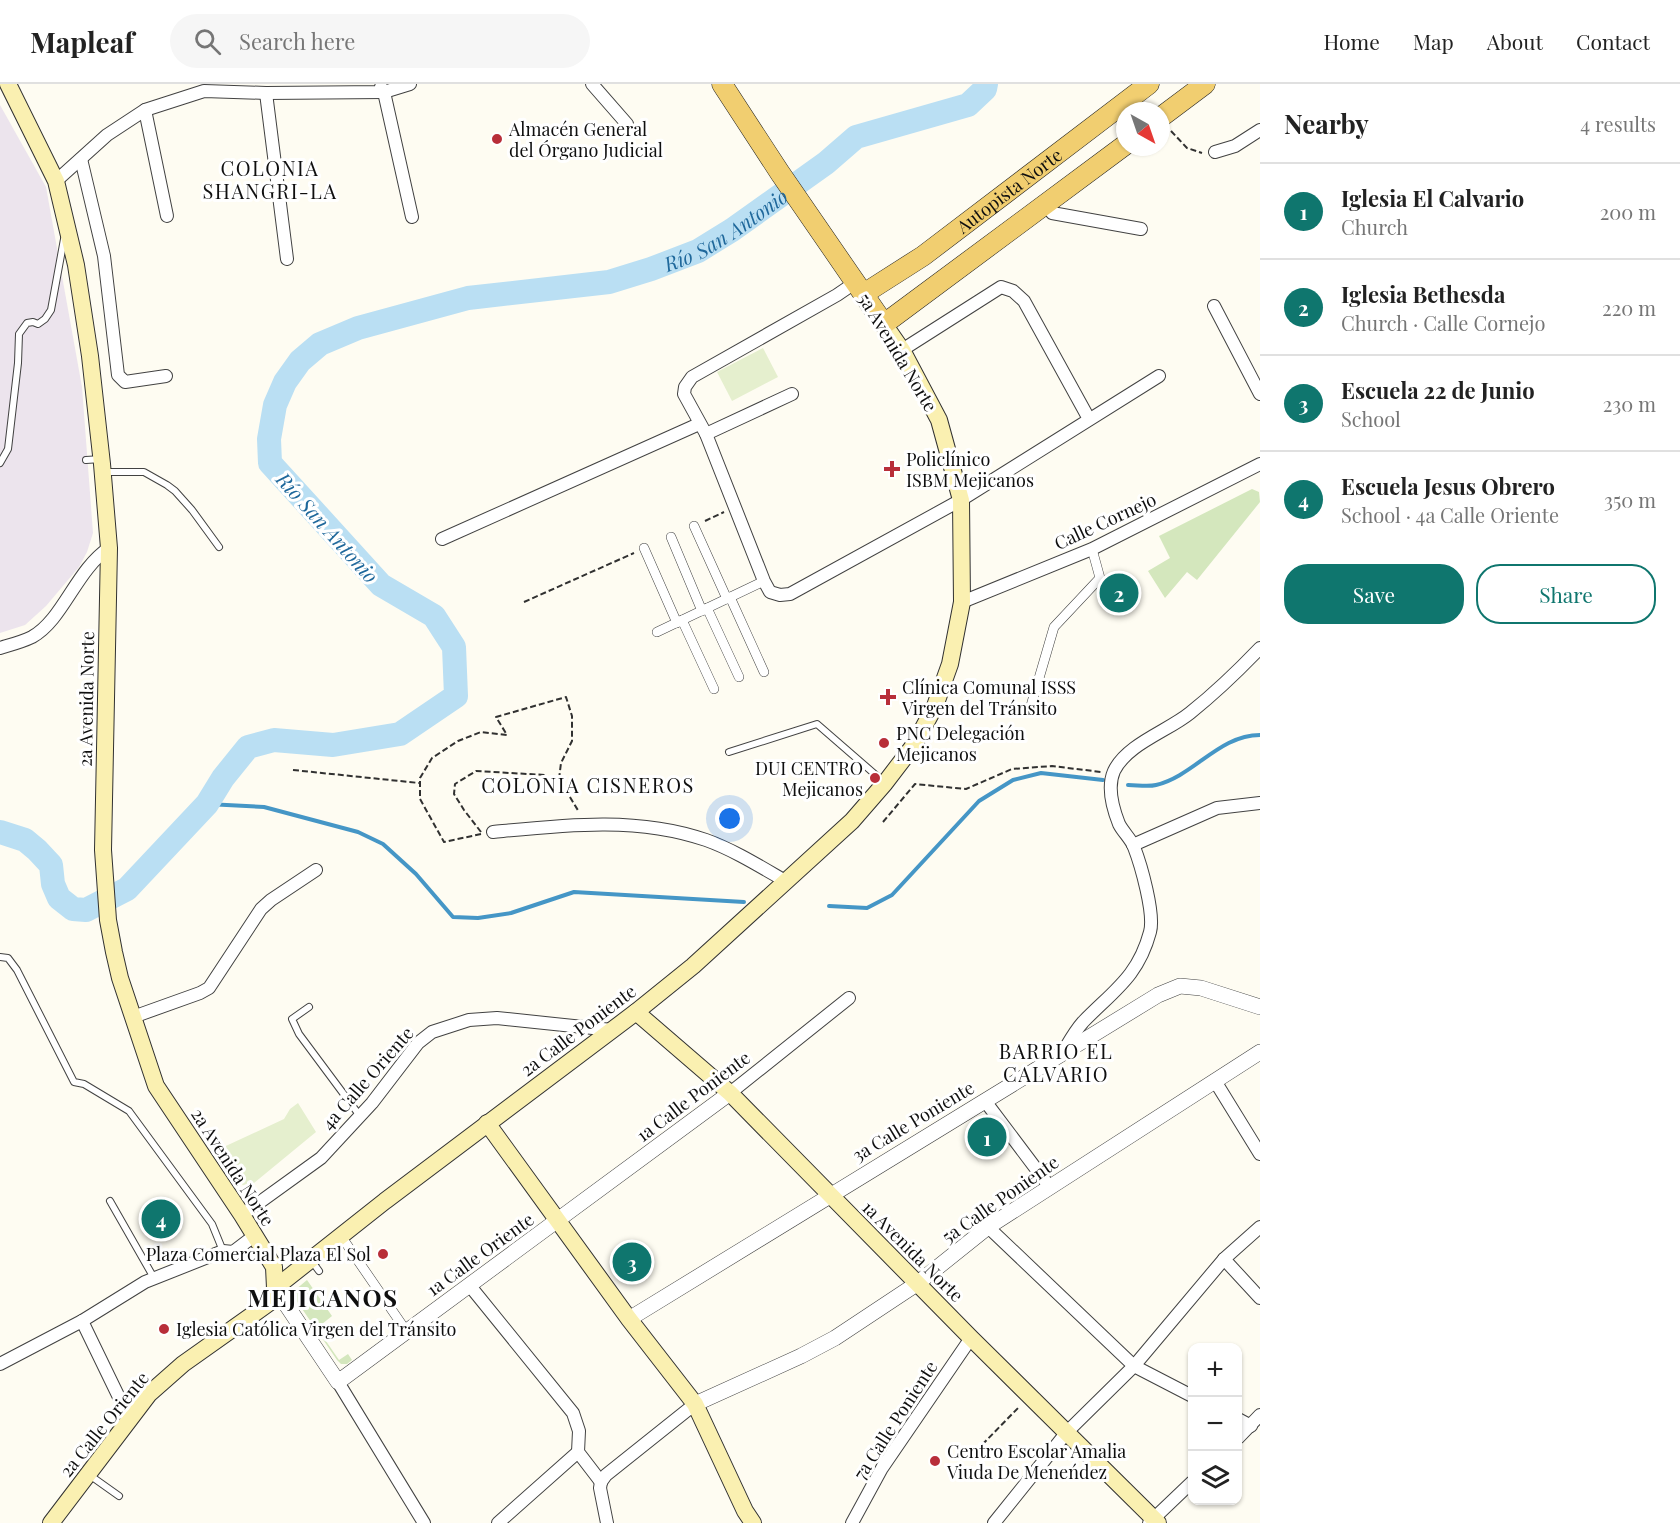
<!DOCTYPE html>
<html lang="en">
<head>
<meta charset="utf-8">
<style>
	:root { --surface:#fff; --page:#f6f6f6; --text:#222; --muted:#767676; --line:#e0e0e0; --accent:#0f766e }
	body { margin:0; font-family:"Playfair Display",serif; background:var(--page); color:var(--text) }
	.controls { position:absolute; right:18px; bottom:18px; display:grid; overflow:hidden; border-radius:12px; box-shadow:0 2px 4px #0004 }
	.controls button { width:54px; height:54px; display:grid; place-items:center; padding:0; border:0; border-bottom:2px solid var(--line); background:var(--surface); color:var(--text); font:30px sans-serif }
	.compass { position:absolute; left:1116px; top:18px; width:54px; height:54px; border-radius:50%; background:var(--surface); box-shadow:0 2px 4px #0004; rotate:140deg }
	.you { position:absolute; left:730px; top:735px; width:21px; height:21px; margin:-15px; border:4px solid #fff; border-radius:50%; background:#1a73e8; box-shadow:0 0 0 9px #1a73e833 }
	.badge { display:grid; place-items:center; width:39px; height:39px; border-radius:50%; background:var(--accent); color:#fff; font-size:20px; font-weight:700 }
	.pin { position:absolute; translate:-50% -50%; border:3px solid #fff; box-shadow:0 2px 6px #0006 }
	.list { margin:0; padding:0; list-style:none }
	h2 { display:flex; justify-content:space-between; align-items:center; height:78px; margin:0; padding:0 24px; font-size:26px }
	h2 small { font-size:20px; font-weight:400; color:var(--muted) }
	.list li { display:grid; grid-template-columns:39px 1fr auto; gap:18px; align-items:center; box-sizing:border-box; height:96px; padding:0 24px; border-top:2px solid var(--line) }
	.list b { display:block; font-size:22px; white-space:nowrap }
	.list p { margin:0; font-size:20px; white-space:nowrap; color:var(--muted) }
	.list em { font-size:20px; font-style:normal; color:var(--muted) }
	.actions { display:flex; gap:12px; padding:18px 24px }
	.actions a { flex:1; padding:14px 0; border:2px solid var(--accent); border-radius:24px; text-align:center; font-size:21px; color:var(--accent) }
	.actions .main { background:var(--accent); color:#fff }
	.icon { flex:none; width:33px; height:33px; fill:none; stroke:currentColor; stroke-width:2; stroke-linecap:round; stroke-linejoin:round }
	.map { position:relative; flex:none; width:1260px; height:1439px; overflow:hidden }
	header { display:flex; align-items:center; gap:36px; box-sizing:border-box; height:84px; padding:0 30px; background:var(--surface); border-bottom:2px solid var(--line) }
	header strong { font-size:28px }
	nav { display:flex; gap:33px; margin-inline-start:auto; font-size:21px }
	.search { width:420px; height:54px; background:var(--page); display:flex; align-items:center; gap:15px; box-sizing:border-box; padding:0 21px; border-radius:33px; color:var(--muted); font-size:22px }
	main { display:flex }
	aside { flex:1; background:var(--surface) }
	.map>svg:first-child { display:block }
</style>
</head>
<body>
<header>
<strong>Mapleaf</strong>
<div class="search"><svg class="icon" aria-label="search" viewBox="0 0 24 24"><circle cx="10" cy="10" r="6"/><path d="M15 15l6 6"/></svg>Search here</div>
<nav><a>Home</a><a>Map</a><a>About</a><a>Contact</a></nav>
</header>
<main>
<div class="map">
<svg width="1260" height="1439" viewBox="0 0 1260 1439">
	<rect width="100%" height="100%" fill="#fefcf2"/>
	<polygon fill="#ece4ed" points="0,21 46,103 82,303 93,449 87,468 79,483 46,522 25,541 0,549"/>
	<g fill="#d4e7bd">
		<polygon points="1252,405 1259,408 1260,418 1197,496 1187,488 1165,514 1148,487 1170,474 1159,452"/>
		<polygon points="307,1196 332,1232 317,1244 339,1276 348,1270 352,1276 347,1280 341,1280 337,1276 294,1213 295,1206"/>
	</g>
	<g fill="#e5efce">
		<polygon points="763,264 778,293 732,317 717,288"/>
		<polygon points="298,1019 316,1048 254,1099 243,1101 236,1096 215,1067 284,1035 290,1025"/>
	</g>
	<g fill="none" stroke-linecap="round" stroke-linejoin="round">
		<g stroke="#4596c6" stroke-width="4">
			<path d="M1128,701C1137,701 1148,703 1156,701C1194,692 1219,651 1260,651"/>
			<polyline points="207,720 264,723 358,748 383,760 416,790 453,833 478,834 511,829 574,808 744,818"/>
			<polyline points="829,822 867,824 892,811 979,717 1013,696 1041,689 1103,696"/>
		</g>
		<path stroke="#badff3" stroke-width="24" id="s1" d="M0,748L25,756L37,766L51,781L53,800L59,814L73,825L86,826L127,805L207,720L223,694L248,663L274,656L333,661L400,650L456,612L454,563L434,532L381,501L270,379L269,355L275,321L285,298L300,277L320,260L358,244L468,214L609,198L651,185L698,167L732,146L826,79L856,53L968,21L985,5L986,0"/>
		<g stroke="#424242" stroke-width="8">
			<g id="service">
				<polyline points="86,376 101,375"/>
				<polyline points="0,379 8,365 18,279 19,250 27,239 33,238 38,240 45,235 51,226 64,155"/>
				<polyline points="105,388 144,388 167,401 175,407 192,426 219,463"/>
				<polyline points="729,668 817,640 885,699"/>
				<polyline points="0,873 8,874 17,886 74,998 84,1000 129,1027 212,1140 223,1167"/>
				<polyline points="309,923 292,935 299,950 360,1032"/>
				<polyline points="110,1117 154,1194"/>
				<polyline points="311,1176 319,1187"/>
				<polyline points="88,1390 119,1412"/>
			</g>
		</g>
		<g stroke="#424242" stroke-width="10">
			<g id="pedestrian">
				<polyline points="694,442 727,515"/>
				<polyline points="671,453 702,527"/>
				<polyline points="644,464 677,539"/>
				<polyline points="730,513 764,588"/>
				<polyline points="707,524 739,593"/>
				<polyline points="682,536 714,605"/>
				<polyline points="657,548 764,497"/>
				<polyline points="1030,625 1054,543 1100,494 1092,465"/>
				<polyline points="341,1152 407,1248"/>
			</g>
		</g>
		<g stroke="#424242" stroke-width="14">
			<g id="minor">
				<polyline points="592,0 627,40"/>
				<polyline points="381,3 384,8 412,133"/>
				<polyline points="266,9 287,175"/>
				<polyline points="145,26 167,132"/>
				<polyline points="1215,68 1235,62 1260,46"/>
				<polyline points="81,75 104,172 118,291 125,298 166,292"/>
				<polyline points="56,97 107,51 145,26 204,7 266,9 384,8 410,0"/>
				<polyline points="1046,120 1052,129 1141,145"/>
				<polyline points="856,198 837,211 692,293 685,303 684,310 706,350 764,497 770,508 780,511 790,510 961,416 1159,292"/>
				<polyline points="1214,222 1260,310"/>
				<polyline points="902,266 1001,203 1013,207 1024,217 1089,335"/>
				<polyline points="706,350 792,310"/>
				<polyline points="442,455 699,340"/>
				<polyline points="962,518 1092,465 1260,380"/>
				<path d="M0,564C10,561 22,558 32,553C63,536 76,486 109,464"/>
				<path d="M493,748C563,741 637,732 706,756C734,766 761,783 787,798"/>
				<polyline points="1133,761 1217,724 1260,719"/>
				<polyline points="133,933 200,909 209,904 261,825 271,816 316,786"/>
				<path d="M1063,968C1069,958 1075,947 1083,938C1113,907 1138,893 1150,848C1155,830 1141,781 1134,763C1131,755 1123,748 1119,740C1113,725 1107,703 1114,687C1127,660 1168,647 1190,629C1215,609 1238,587 1260,564"/>
				<polyline points="1215,997 1260,1070"/>
				<polyline points="730,1009 849,914"/>
				<polyline points="985,1017 1049,1102"/>
				<polyline points="242,1131 321,1074 372,1019 418,959 432,948 469,936 497,934 612,946"/>
				<polyline points="988,1143 1134,1282 1192,1312"/>
				<polyline points="1224,1175 1260,1214"/>
				<polyline points="470,1202 573,1329 579,1347 578,1368 601,1398"/>
				<polyline points="82,1237 129,1334"/>
				<polyline points="0,1280 82,1237 145,1198 223,1167 233,1168 254,1152"/>
				<polyline points="338,1298 424,1439"/>
				<polyline points="1238,1335 1251,1342"/>
				<polyline points="1238,1354 1260,1331"/>
				<polyline points="601,1398 606,1391 695,1320"/>
				<polyline points="601,1398 600,1404 607,1439"/>
				<polyline points="498,1439 578,1368"/>
				<polyline points="852,1439 882,1384 971,1254"/>
				<polyline points="994,1439 1067,1348 1134,1282 1224,1175 1260,1143"/>
				<polyline points="1149,1439 1192,1398"/>
			</g>
		</g>
		<g stroke="#424242" stroke-width="16">
			<g id="tertiary">
				<polyline points="275,1204 338,1298 730,1009"/>
				<polyline points="629,1235 1158,911 1180,902 1201,904 1260,923"/>
				<polyline points="695,1320 801,1272 835,1254 918,1199 988,1143 1260,968"/>
			</g>
		</g>
		<g stroke="#313131" stroke-width="18">
			<g id="secondary">
				<polyline points="8,0 56,97 76,181 90,272 102,380 109,464 103,766 108,836 114,868 120,894 156,1002 242,1131 274,1183 275,1204 269,1219 183,1280 149,1310 51,1439"/>
				<polyline points="636,928 730,1009 971,1254 1158,1439"/>
				<polyline points="487,1039 629,1235 695,1320 745,1427 753,1439"/>
				<polyline points="275,1204 385,1117 636,928 693,882 852,737 885,699 914,661 935,622 950,580 962,518 961,416 939,336 902,266 884,240"/>
			</g>
		</g>
		<g stroke="#202020" stroke-width="21">
			<g id="primary">
				<polyline points="722,0 780,89 884,240 1125,61"/>
				<polyline points="1161,33 1205,0"/>
				<path id="s2" d="M865,209L923,172L1149,0"/>
			</g>
		</g>
		<g stroke="#313131" stroke-width="2" stroke-dasharray="6 3" stroke-linecap="butt">
			<polyline points="1171,47 1187,64 1202,69"/>
			<polyline points="705,437 724,428"/>
			<polyline points="524,518 634,469"/>
			<polyline points="293,686 419,699"/>
			<polyline points="883,738 915,700 966,705 1012,685 1052,682 1101,688"/>
			<polyline points="481,748 464,726 454,710 455,700 476,687 545,691"/>
			<polyline points="481,750 444,758 420,715 420,694 432,674 458,657 481,648 507,651 496,633 566,613 572,632 572,657 561,679 559,695 579,728"/>
			<polyline points="976,1367 1019,1323"/>
		</g>
		<use href="#service" stroke="#fff" stroke-width="6"/>
		<use href="#pedestrian" stroke="#fff" stroke-width="9"/>
		<use href="#minor" stroke="#fff" stroke-width="12"/>
		<use href="#tertiary" stroke="#fff" stroke-width="15"/>
		<use href="#secondary" stroke="#faf0b1" stroke-width="16"/>
		<use href="#primary" stroke="#f1ce70" stroke-width="20"/>
	</g>
	<g fill="#b82e39" stroke="#fff" stroke-width="2">
		<circle cx="497" cy="55" r="6"/>
		<path d="M889 376h6v6h6v6h-6v6h-6v-6h-6v-6h6z"/>
		<path d="M885 604h6v6h6v6h-6v6h-6v-6h-6v-6h6z"/>
		<circle cx="884" cy="659" r="6"/>
		<circle cx="875" cy="694" r="6"/>
		<circle cx="383" cy="1170" r="6"/>
		<circle cx="164" cy="1245" r="6"/>
		<circle cx="935" cy="1377" r="6"/>
	</g>
	<g text-anchor="middle" dominant-baseline="central" stroke-width="6" stroke-linejoin="round" paint-order="stroke">
		<g font-size="18" fill="#0f0f0f" stroke="#fff" text-anchor="start">
			<text x="509" y="45">Almacén General<tspan x="509" dy="21">del Órgano Judicial</tspan></text>
			<text x="906" y="375">Policlínico<tspan x="906" dy="21">ISBM Mejicanos</tspan></text>
			<text x="902" y="603">Clínica Comunal ISSS<tspan x="902" dy="21">Virgen del Tránsito</tspan></text>
			<text x="896" y="649">PNC Delegación<tspan x="896" dy="21">Mejicanos</tspan></text>
			<text x="863" y="684" text-anchor="end">DUI CENTRO<tspan x="863" dy="21">Mejicanos</tspan></text>
			<text x="371" y="1170" text-anchor="end">Plaza Comercial Plaza El Sol</text>
			<text x="176" y="1245">Iglesia Católica Virgen del Tránsito</text>
			<text x="947" y="1367">Centro Escolar Amalia<tspan x="947" dy="21">Viuda De Meneńdez</tspan></text>
		</g>
		<g font-size="18" fill="#0f0f0f" stroke="#fff">
			<text stroke="none"><textPath href="#s2" startOffset="177">Autopista Norte</textPath></text>
			<text transform="translate(898 268) rotate(59)">5a Avenida Norte</text>
			<text transform="translate(1105 437) rotate(-25)">Calle Cornejo</text>
			<text transform="translate(86 615) rotate(-89)">2a Avenida Norte</text>
			<text transform="translate(578 946) rotate(-37)">2a Calle Poniente</text>
			<text transform="translate(367 994) rotate(-49)">4a Calle Oriente</text>
			<text transform="translate(693 1012) rotate(-37)">1a Calle Poniente</text>
			<text transform="translate(913 1037) rotate(-31)">3a Calle Poniente</text>
			<text transform="translate(233 1083) rotate(57)">2a Avenida Norte</text>
			<text transform="translate(1000 1115) rotate(-35)">5a Calle Poniente</text>
			<text transform="translate(913 1167) rotate(45)">1a Avenida Norte</text>
			<text transform="translate(480 1170) rotate(-36)">1a Calle Oriente</text>
			<text transform="translate(895 1336) rotate(-57)">7a Calle Poniente</text>
			<text transform="translate(104 1340) rotate(-51)">2a Calle Oriente</text>
		</g>
		<g font-size="20" letter-spacing="1.5" fill="#0f0f0f" stroke="#fff">
			<text x="270" y="83">COLONIA<tspan x="270" dy="23">SHANGRI-LA</tspan></text>
			<text x="588" y="700">COLONIA CISNEROS</text>
			<text x="1056" y="966">BARRIO EL<tspan x="1056" dy="23">CALVARIO</tspan></text>
		</g>
		<g font-size="20" font-style="italic" fill="#1f689b" stroke="#fff">
			<text stroke="none"><textPath href="#s1" startOffset="1456">Río San Antonio</textPath></text>
			<text transform="translate(328 443) rotate(48)">Río San Antonio</text>
		</g>
		<g font-size="24" font-weight="bold" letter-spacing="1.5" fill="#0f0f0f" stroke="#fff">
			<text x="323" y="1213">MEJICANOS</text>
		</g>
	</g>
</svg>
<div class="controls">
<button>+</button>
<button>−</button>
<button><svg class="icon" aria-label="layers" viewBox="0 0 24 24"><path d="M12 4l9 5-9 5-9-5zM3 14l9 5 9-5"/></svg></button>
</div>
<svg class="compass" viewBox="-18 -18 36 36"><path d="M0-13l5 13h-10z" fill="#e53935"/><path d="M0 13l5-13h-10z" fill="#767676"/></svg>
<div class="you"></div>
<div class="pin badge" style="left:987px;top:1053px">1</div>
<div class="pin badge" style="left:1119px;top:509px">2</div>
<div class="pin badge" style="left:632px;top:1178px">3</div>
<div class="pin badge" style="left:161px;top:1135px">4</div>
</div>
<aside>
<h2>Nearby<small>4 results</small></h2>
<ul class="list">
<li><span class="badge">1</span><div><b>Iglesia El Calvario</b><p>Church</p></div><em>200 m</em></li>
<li><span class="badge">2</span><div><b>Iglesia Bethesda</b><p>Church · Calle Cornejo</p></div><em>220 m</em></li>
<li><span class="badge">3</span><div><b>Escuela 22 de Junio</b><p>School</p></div><em>230 m</em></li>
<li><span class="badge">4</span><div><b>Escuela Jesus Obrero</b><p>School · 4a Calle Oriente</p></div><em>350 m</em></li>
</ul>
<div class="actions"><a class="main">Save</a><a>Share</a></div>
</aside>
</main>
</body>
</html>
